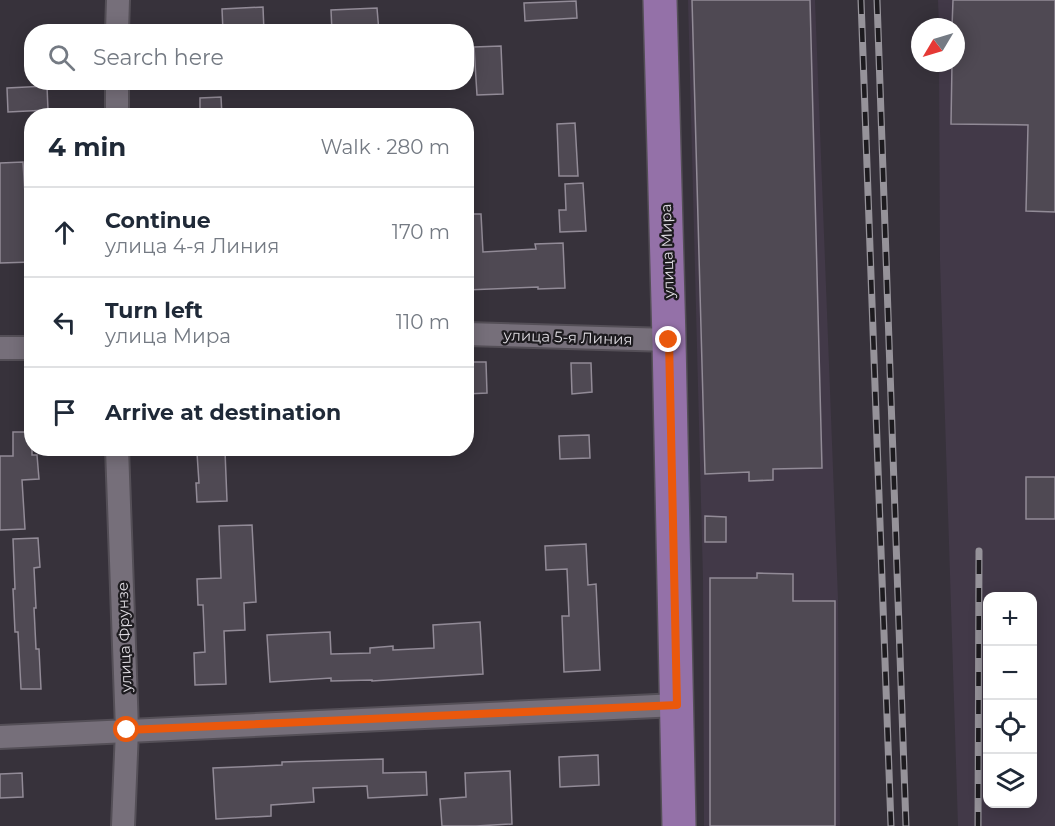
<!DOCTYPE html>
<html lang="en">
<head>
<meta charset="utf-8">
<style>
	:root { --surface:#fff; --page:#f6f6f7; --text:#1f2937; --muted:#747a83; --line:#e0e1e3 }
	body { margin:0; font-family:Montserrat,sans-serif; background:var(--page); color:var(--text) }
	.controls { position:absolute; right:18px; bottom:18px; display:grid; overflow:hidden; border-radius:12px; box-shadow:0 3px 15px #0003 }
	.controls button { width:54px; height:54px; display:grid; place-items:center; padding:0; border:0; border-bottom:2px solid var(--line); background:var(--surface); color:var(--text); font:30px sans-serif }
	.compass { position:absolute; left:911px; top:18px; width:54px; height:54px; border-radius:50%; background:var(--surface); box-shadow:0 3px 15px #0003; rotate:232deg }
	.stop { position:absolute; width:18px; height:18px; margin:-14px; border:4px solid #ea580c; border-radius:50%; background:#fff }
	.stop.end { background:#ea580c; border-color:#fff; box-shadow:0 2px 6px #0008 }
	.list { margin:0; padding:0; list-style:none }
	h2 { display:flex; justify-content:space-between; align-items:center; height:78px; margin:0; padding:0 24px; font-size:26px }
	h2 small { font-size:20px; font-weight:400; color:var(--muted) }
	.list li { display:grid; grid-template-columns:39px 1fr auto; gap:18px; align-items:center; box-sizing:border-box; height:90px; padding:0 24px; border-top:2px solid var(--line) }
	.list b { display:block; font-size:22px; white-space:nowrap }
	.list p { margin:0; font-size:20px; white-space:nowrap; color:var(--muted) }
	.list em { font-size:20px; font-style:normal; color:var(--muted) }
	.icon { flex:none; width:33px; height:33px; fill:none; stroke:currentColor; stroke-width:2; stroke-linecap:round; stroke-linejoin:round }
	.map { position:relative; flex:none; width:1055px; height:826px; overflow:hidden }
	.search { position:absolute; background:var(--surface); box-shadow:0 3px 15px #0003; left:24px; top:24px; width:450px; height:66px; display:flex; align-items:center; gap:15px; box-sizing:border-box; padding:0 21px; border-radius:24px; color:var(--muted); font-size:22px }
	.panel { position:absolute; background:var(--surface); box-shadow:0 3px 15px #0003; left:24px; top:108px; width:450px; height:348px; border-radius:24px }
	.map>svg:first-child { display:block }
</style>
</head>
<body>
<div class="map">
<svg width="1055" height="826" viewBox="0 0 1055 826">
	<rect width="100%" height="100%" fill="#37323b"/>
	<g fill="#423948" fill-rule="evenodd">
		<polygon points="688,0 815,0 838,599 840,826 704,826 703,579"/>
		<path d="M938,0H1055V826H958L940,261L939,63H956V27H939ZM988,596H1032V804H988Z"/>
	</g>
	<g fill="#4f4953" stroke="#928b97" stroke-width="1.5">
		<polygon points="692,0 810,0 822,468 773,469 773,480 749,481 749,472 705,474"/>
		<polygon points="953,0 1055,0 1055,212 1026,211 1028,125 951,124 952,63 956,63 956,27 952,27"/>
		<polygon points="576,1 577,18 525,21 524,3"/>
		<polygon points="263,7 264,32 223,32 222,9"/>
		<polygon points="377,8 379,32 332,32 331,10"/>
		<polygon points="501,46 503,94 477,95 474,47"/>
		<polygon points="47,86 48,110 8,112 7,88"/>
		<polygon points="221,97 222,116 200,116 200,98"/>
		<polygon points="575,123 578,176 559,176 557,124"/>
		<polygon points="23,162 25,194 32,194 32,262 0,263 0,163"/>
		<polygon points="583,183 586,231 560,232 559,210 566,210 565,184"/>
		<polygon points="466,214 481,214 483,252 536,249 535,244 563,243 565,288 538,289 538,287 466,290"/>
		<polygon points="466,362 486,362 487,393 466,394"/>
		<polygon points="571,363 591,363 592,392 572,394"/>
		<polygon points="13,432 32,432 32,455 37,455 39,479 22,480 25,529 0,530 0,456 13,456"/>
		<polygon points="589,435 590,458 560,459 559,436"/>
		<polygon points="225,451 227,501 197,502 196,483 199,483 197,453"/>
		<rect x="1026" y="477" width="29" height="42"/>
		<polygon points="705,516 726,517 726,542 705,542"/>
		<polygon points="252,525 256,602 244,603 245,630 224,631 226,684 195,685 194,653 205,652 203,605 198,605 197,579 221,578 219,526"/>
		<polygon points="38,538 40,567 34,568 36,608 34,608 36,649 39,649 41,689 21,689 18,632 15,632 13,589 15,589 13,539"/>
		<polygon points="586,544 588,585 596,584 600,670 564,672 562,616 569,616 567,569 546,570 545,546"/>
		<polygon points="757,573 793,574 793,601 835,601 835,826 710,826 710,578 757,578"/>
		<polygon points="480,622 483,674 372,681 372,680 331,681 331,678 270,682 267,635 330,632 331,654 370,653 370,648 393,646 393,650 434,648 433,625"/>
		<polygon points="598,755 599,785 560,787 559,757"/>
		<polygon points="383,759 383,773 426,772 427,795 368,798 367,786 313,788 314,802 271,805 271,816 216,819 213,768 282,765 282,762"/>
		<polygon points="510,771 512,824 476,826 442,826 440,799 466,797 465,773"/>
		<polygon points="22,773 23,797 0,798 0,774"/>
	</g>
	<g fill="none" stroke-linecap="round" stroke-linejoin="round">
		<g stroke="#544f57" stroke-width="26">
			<g id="street">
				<polyline points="117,32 118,0"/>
				<polyline points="117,116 117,82"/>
				<polyline points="466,334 669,340"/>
				<polyline points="0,348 32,348"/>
				<polyline points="117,448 127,730 123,826"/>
				<polyline points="0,737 677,705"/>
			</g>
		</g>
		<g stroke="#544f57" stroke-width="36">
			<polyline id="primary" points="660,0 669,340 679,826"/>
		</g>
		<use href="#street" stroke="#766f7a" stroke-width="22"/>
		<use href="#primary" stroke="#9471a8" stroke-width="33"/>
		<g stroke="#96939a" stroke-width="7">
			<g id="rail">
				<polyline points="861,0 891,826"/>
				<polyline points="877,0 906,826"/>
				<polyline points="978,826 979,551"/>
			</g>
		</g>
		<use href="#rail" stroke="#1d1b1f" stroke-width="4.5" stroke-dasharray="14" stroke-linecap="butt"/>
	</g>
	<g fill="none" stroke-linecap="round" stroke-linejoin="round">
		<polyline stroke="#ea580c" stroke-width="8" points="127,730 677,705 669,340"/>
	</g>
	<g text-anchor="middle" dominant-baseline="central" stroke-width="4.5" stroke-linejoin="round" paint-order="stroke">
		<g font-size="15" fill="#dedbe1" stroke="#1d1b1f">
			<text transform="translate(667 251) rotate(-92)">улица Мира</text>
			<text transform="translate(568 337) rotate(2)">улица 5-я Линия</text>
			<text transform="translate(124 637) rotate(-92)">улица Фрунзе</text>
		</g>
	</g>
</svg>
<div class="controls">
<button>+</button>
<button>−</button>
<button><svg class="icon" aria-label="locate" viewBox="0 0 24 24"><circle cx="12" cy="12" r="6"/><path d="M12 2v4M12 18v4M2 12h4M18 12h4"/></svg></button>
<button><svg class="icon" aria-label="layers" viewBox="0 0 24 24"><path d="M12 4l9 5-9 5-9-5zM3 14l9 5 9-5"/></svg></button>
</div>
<svg class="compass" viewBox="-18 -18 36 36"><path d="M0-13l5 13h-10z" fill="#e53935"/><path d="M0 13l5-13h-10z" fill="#747a83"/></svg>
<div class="stop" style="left:127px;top:730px"></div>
<div class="stop end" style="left:669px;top:340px"></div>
<div class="search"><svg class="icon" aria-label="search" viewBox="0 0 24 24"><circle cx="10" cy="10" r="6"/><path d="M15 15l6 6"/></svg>Search here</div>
<section class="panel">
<h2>4 min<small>Walk · 280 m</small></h2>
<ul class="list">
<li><svg class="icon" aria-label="ahead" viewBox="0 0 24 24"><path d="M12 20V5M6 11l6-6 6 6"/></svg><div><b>Continue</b><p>улица 4-я Линия</p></div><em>170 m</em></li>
<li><svg class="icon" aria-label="left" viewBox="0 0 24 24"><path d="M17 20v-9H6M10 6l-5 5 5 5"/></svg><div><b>Turn left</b><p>улица Мира</p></div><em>110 m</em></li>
<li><svg class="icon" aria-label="arrive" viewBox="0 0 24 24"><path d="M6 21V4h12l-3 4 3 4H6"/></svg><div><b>Arrive at destination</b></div></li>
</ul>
</section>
</div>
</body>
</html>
